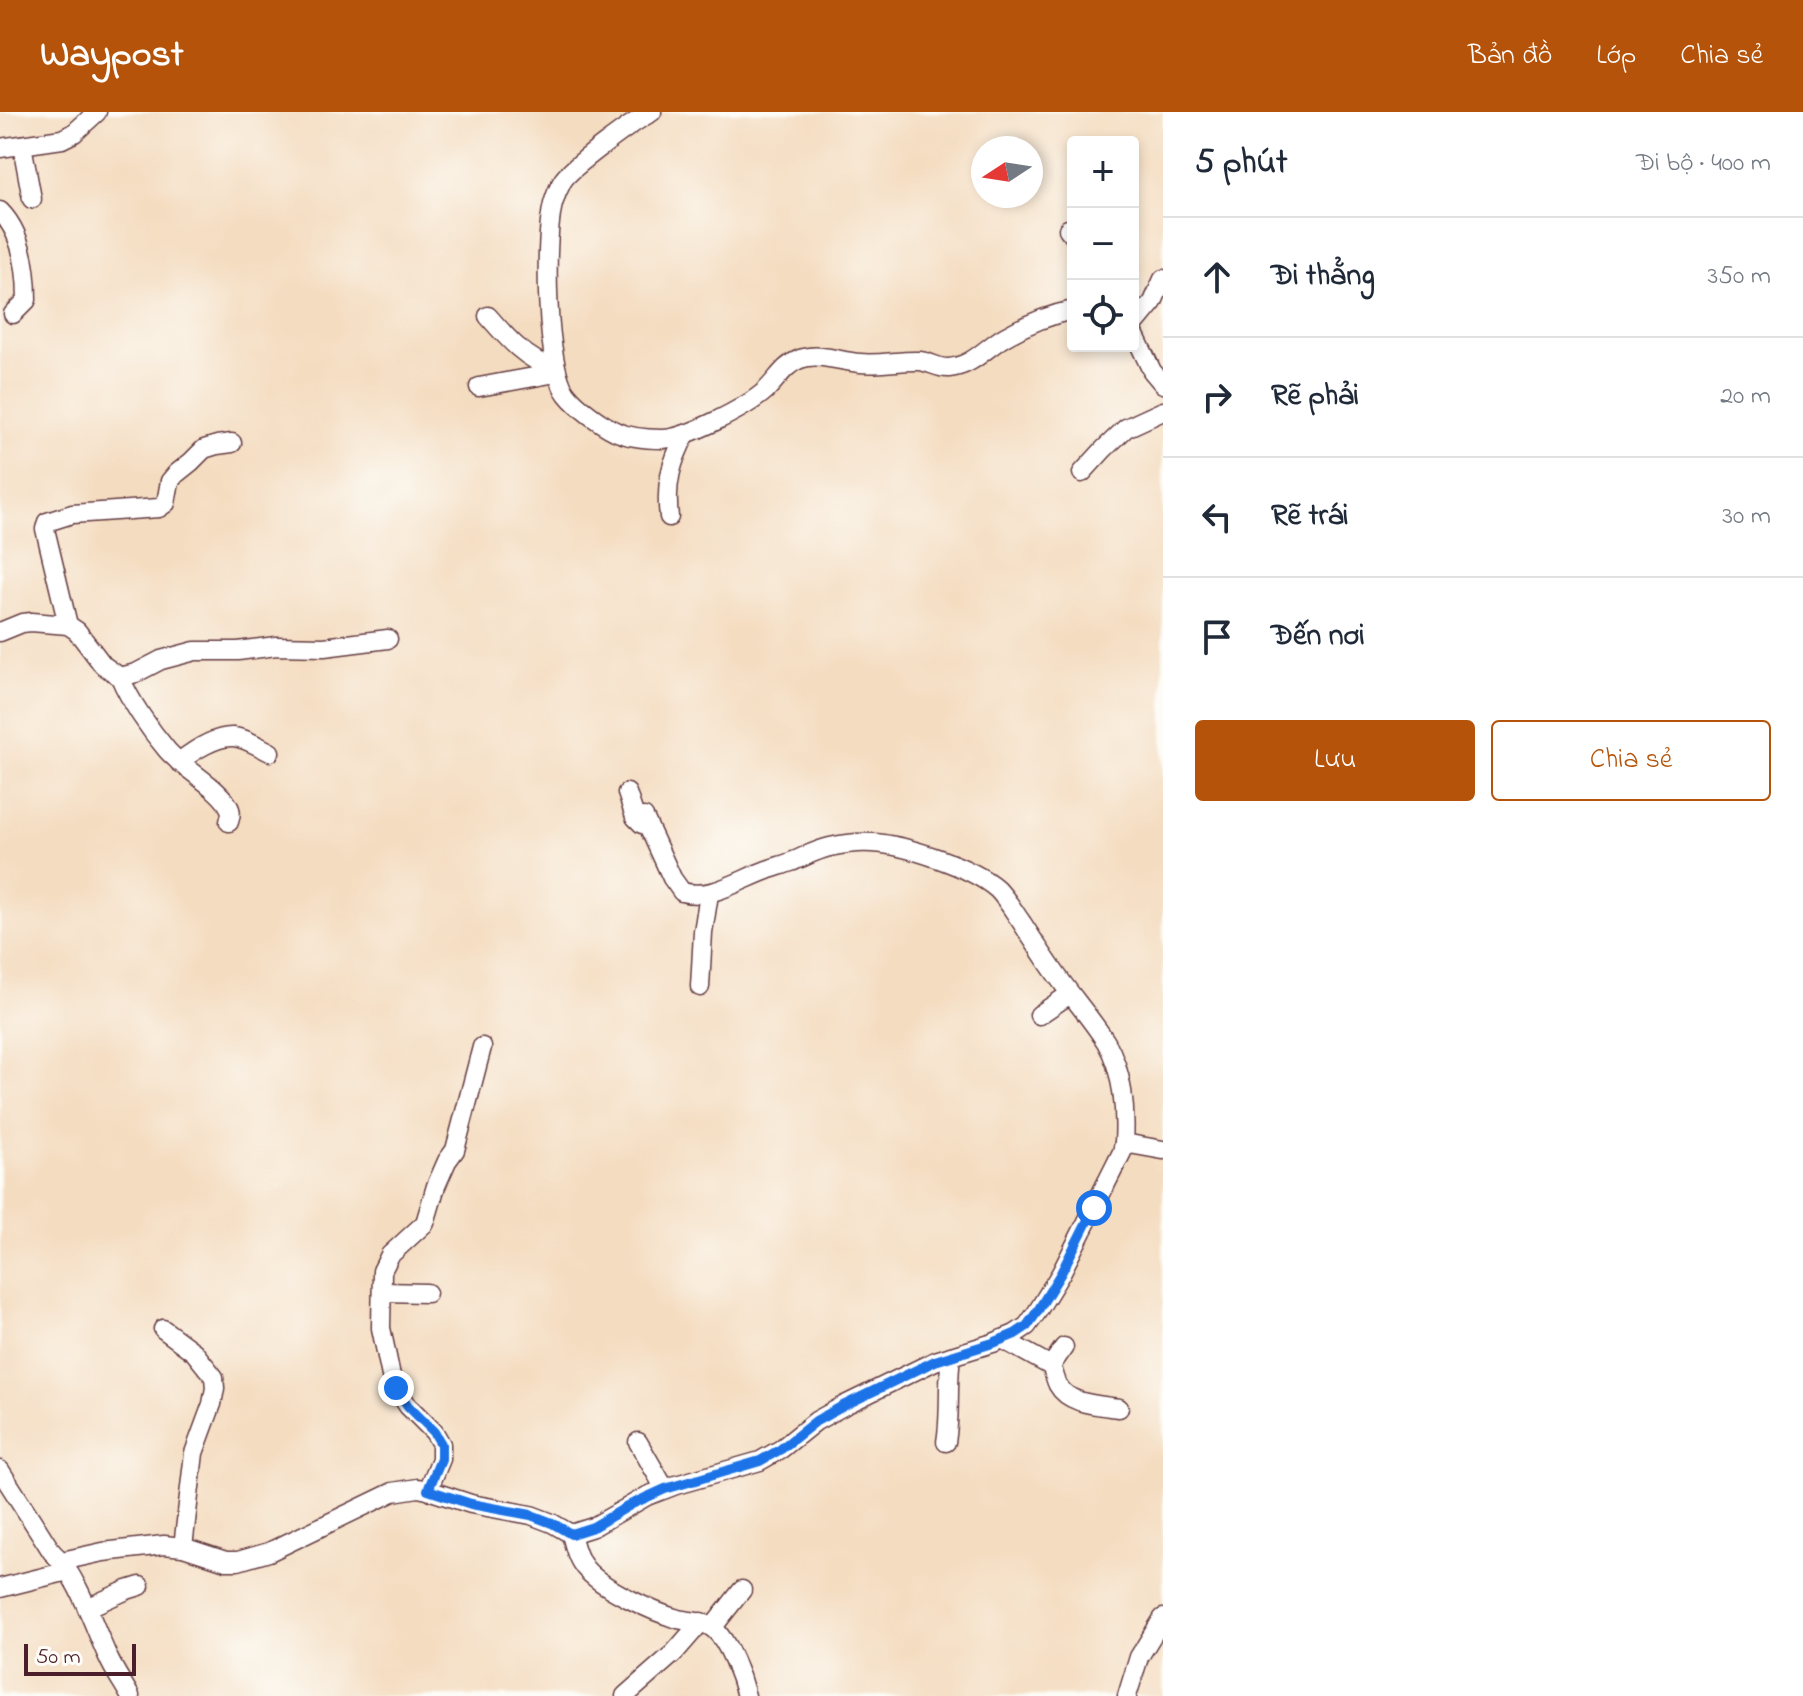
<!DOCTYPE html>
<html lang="vi">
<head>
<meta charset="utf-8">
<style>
	:root { --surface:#fff; --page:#f6f6f7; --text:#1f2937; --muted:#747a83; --line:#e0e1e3; --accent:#b45309 }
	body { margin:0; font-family:"Indie Flower",sans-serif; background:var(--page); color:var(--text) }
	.controls { position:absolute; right:24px; top:24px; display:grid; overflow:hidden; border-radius:8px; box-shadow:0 4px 12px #0003 }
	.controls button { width:72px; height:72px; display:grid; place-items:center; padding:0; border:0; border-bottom:2px solid var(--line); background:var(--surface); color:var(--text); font:40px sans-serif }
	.compass { position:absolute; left:971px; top:24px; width:72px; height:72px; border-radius:50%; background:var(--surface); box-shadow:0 4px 12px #0003; rotate:258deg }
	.scale { position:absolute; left:24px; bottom:20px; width:112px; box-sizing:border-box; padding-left:8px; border:4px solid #4a1f2b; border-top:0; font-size:22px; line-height:28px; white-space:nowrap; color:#4a1f2b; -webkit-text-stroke:6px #fdfcf7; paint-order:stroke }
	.stop { position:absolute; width:24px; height:24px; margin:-18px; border:6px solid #1a73e8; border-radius:50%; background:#fff }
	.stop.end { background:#1a73e8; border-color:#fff; box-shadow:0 2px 8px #0008 }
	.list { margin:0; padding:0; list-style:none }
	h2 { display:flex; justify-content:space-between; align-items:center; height:104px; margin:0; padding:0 32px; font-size:34px }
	h2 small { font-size:26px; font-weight:400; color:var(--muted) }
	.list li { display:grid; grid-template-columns:52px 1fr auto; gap:24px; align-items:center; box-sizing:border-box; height:120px; padding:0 32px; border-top:2px solid var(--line) }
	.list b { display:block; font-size:30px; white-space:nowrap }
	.list em { font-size:26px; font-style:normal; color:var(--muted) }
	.actions { display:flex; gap:16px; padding:24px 32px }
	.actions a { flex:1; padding:18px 0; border:2px solid var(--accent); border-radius:8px; text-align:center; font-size:28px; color:var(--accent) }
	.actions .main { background:var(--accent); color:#fff }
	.icon { flex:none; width:44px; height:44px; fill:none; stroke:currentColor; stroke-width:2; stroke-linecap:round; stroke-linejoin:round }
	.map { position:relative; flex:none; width:1163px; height:1584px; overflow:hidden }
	header { display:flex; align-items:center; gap:48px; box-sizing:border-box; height:112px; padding:0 40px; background:var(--accent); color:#fff }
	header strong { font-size:38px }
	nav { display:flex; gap:44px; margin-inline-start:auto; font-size:28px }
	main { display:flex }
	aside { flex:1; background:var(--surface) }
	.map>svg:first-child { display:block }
</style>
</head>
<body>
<header>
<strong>Waypost</strong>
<nav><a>Bản đồ</a><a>Lớp</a><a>Chia sẻ</a></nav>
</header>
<main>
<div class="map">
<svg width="1163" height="1584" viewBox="0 0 1163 1584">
	<rect width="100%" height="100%" fill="#fdfcf7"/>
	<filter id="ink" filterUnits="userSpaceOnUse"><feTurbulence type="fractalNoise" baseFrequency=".0125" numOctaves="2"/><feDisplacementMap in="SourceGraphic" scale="16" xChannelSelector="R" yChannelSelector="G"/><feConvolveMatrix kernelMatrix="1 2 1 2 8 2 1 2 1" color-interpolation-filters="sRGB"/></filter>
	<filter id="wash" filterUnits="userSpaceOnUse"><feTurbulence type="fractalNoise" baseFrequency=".006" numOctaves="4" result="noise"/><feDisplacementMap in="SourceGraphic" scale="32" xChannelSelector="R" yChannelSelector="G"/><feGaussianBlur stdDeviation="1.8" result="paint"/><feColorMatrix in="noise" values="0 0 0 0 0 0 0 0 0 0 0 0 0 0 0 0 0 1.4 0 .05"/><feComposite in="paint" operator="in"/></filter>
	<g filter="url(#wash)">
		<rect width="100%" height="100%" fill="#f4dcc0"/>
	</g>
	<g filter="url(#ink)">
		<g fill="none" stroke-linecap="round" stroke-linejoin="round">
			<g stroke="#643b41" stroke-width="21">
				<g id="minor">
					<path d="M652,0C637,7 568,57 562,70C558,77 555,85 553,92C544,127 545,255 567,282C577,295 601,312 615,319C628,325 648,327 662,327C686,327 747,295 765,279C778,267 783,254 800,247C820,240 840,250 860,251C880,253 900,248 920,249C930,250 939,257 949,256C973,254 986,235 1006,224C1027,212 1049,203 1073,198"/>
					<polyline points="22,33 32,87"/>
					<polyline points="0,36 62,27 74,21 97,0"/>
					<path d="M0,99C22,121 27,158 27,188L13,202"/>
					<polyline points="1068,117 1073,123"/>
					<path d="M488,204C507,226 526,248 555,257"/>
					<polyline points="1133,214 1153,190 1163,167"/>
					<polyline points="1133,219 1152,259 1163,272"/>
					<polyline points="479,275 556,261"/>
					<polyline points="1082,361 1104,337 1126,316 1163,299"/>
					<path d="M669,405C665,373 671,350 686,322"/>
					<polyline points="68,513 45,417 47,410 72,402 159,396 166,391 170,369 176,362 191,350 204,337 217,333 232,331"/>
					<polyline points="0,520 22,511 31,510 68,513 77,519 103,553 120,565 136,561 161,548 195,539 238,539 276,534 324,535 388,527"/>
					<path d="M120,565C130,589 150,618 167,638C182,656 222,677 230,697C232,702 230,705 229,710"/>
					<path d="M179,650C193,639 216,624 233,625C246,626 259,635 270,640"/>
					<path d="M627,681L635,705L642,712L644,705L672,766L682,780C712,788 739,768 767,758C775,755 783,753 791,750C804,745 816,738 830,735C843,732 860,730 873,731C906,733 972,755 997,777C1007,787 1014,800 1022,811C1033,828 1044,845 1056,862C1072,885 1091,906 1106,930C1123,959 1126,999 1124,1031"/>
					<polyline points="700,875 703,820 709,782"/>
					<polyline points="1039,903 1070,882"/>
					<polyline points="382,1180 427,1181"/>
					<polyline points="163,1217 194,1240 214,1265 215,1276 212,1292 194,1341 183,1435"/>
					<path d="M1002,1227L1051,1254C1054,1260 1055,1267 1058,1273C1069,1293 1099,1293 1119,1296"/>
					<polyline points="1051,1254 1064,1235"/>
					<polyline points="638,1330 665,1377"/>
					<path d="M946,1330C951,1301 947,1273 951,1244"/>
					<path d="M0,1358L52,1440C78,1463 93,1513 108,1545C114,1559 123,1571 130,1584"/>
					<polyline points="428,1378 441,1347 441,1332 434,1320 408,1294 396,1276 391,1264 381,1216 382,1159 390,1143 425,1111 436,1074 447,1049 455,1038 482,935"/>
					<path d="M571,1422C574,1433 577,1447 585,1456C601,1476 653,1500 678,1507C690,1510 703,1508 714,1517C729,1530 741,1565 746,1584"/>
					<polyline points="62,1449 103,1440 164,1433 183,1435 226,1449 238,1449 269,1440 393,1380 418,1376 428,1378 471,1392 531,1403 552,1411 571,1422 593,1415 647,1384 676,1373 760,1349 781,1337 816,1309 845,1293 935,1249 993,1231 1015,1222 1027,1214 1037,1200 1061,1161 1122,1040 1124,1031 1163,1038"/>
					<polyline points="0,1476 68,1459"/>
					<polyline points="87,1496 127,1478 140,1474"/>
					<polyline points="713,1515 742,1478"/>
					<polyline points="625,1584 674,1541 701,1510"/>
					<polyline points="1127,1584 1139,1545 1163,1506"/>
				</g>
			</g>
			<use href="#minor" stroke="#fff" stroke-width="18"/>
		</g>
	</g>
	<g fill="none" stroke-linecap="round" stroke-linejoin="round" filter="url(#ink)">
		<polyline stroke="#1a73e8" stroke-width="10" points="396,1276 408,1294 434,1320 441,1332 441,1347 428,1378 471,1392 531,1403 552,1411 571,1422 593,1415 632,1392 665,1377 760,1349 781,1337 816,1309 845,1293 935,1249 993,1231 1015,1222 1027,1214 1037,1200 1061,1161 1094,1096"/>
	</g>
</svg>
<div class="controls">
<button>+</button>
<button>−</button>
<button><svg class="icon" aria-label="locate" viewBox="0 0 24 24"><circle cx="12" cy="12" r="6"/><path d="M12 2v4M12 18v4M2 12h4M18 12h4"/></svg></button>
</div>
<svg class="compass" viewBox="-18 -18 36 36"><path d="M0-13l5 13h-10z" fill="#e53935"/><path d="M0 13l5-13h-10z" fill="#747a83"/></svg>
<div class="scale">50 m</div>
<div class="stop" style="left:1094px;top:1096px"></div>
<div class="stop end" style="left:396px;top:1276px"></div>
</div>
<aside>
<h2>5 phút<small>Đi bộ · 400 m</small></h2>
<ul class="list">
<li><svg class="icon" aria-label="ahead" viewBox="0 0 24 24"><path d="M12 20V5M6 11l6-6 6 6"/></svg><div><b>Đi thẳng</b></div><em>350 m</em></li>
<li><svg class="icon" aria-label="right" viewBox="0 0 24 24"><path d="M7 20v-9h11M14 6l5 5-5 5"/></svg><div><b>Rẽ phải</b></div><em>20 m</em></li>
<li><svg class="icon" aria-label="left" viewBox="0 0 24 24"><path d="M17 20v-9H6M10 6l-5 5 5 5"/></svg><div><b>Rẽ trái</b></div><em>30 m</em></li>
<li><svg class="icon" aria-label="arrive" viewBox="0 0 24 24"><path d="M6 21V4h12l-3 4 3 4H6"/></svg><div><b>Đến nơi</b></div></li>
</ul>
<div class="actions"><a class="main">Lưu</a><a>Chia sẻ</a></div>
</aside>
</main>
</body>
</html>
